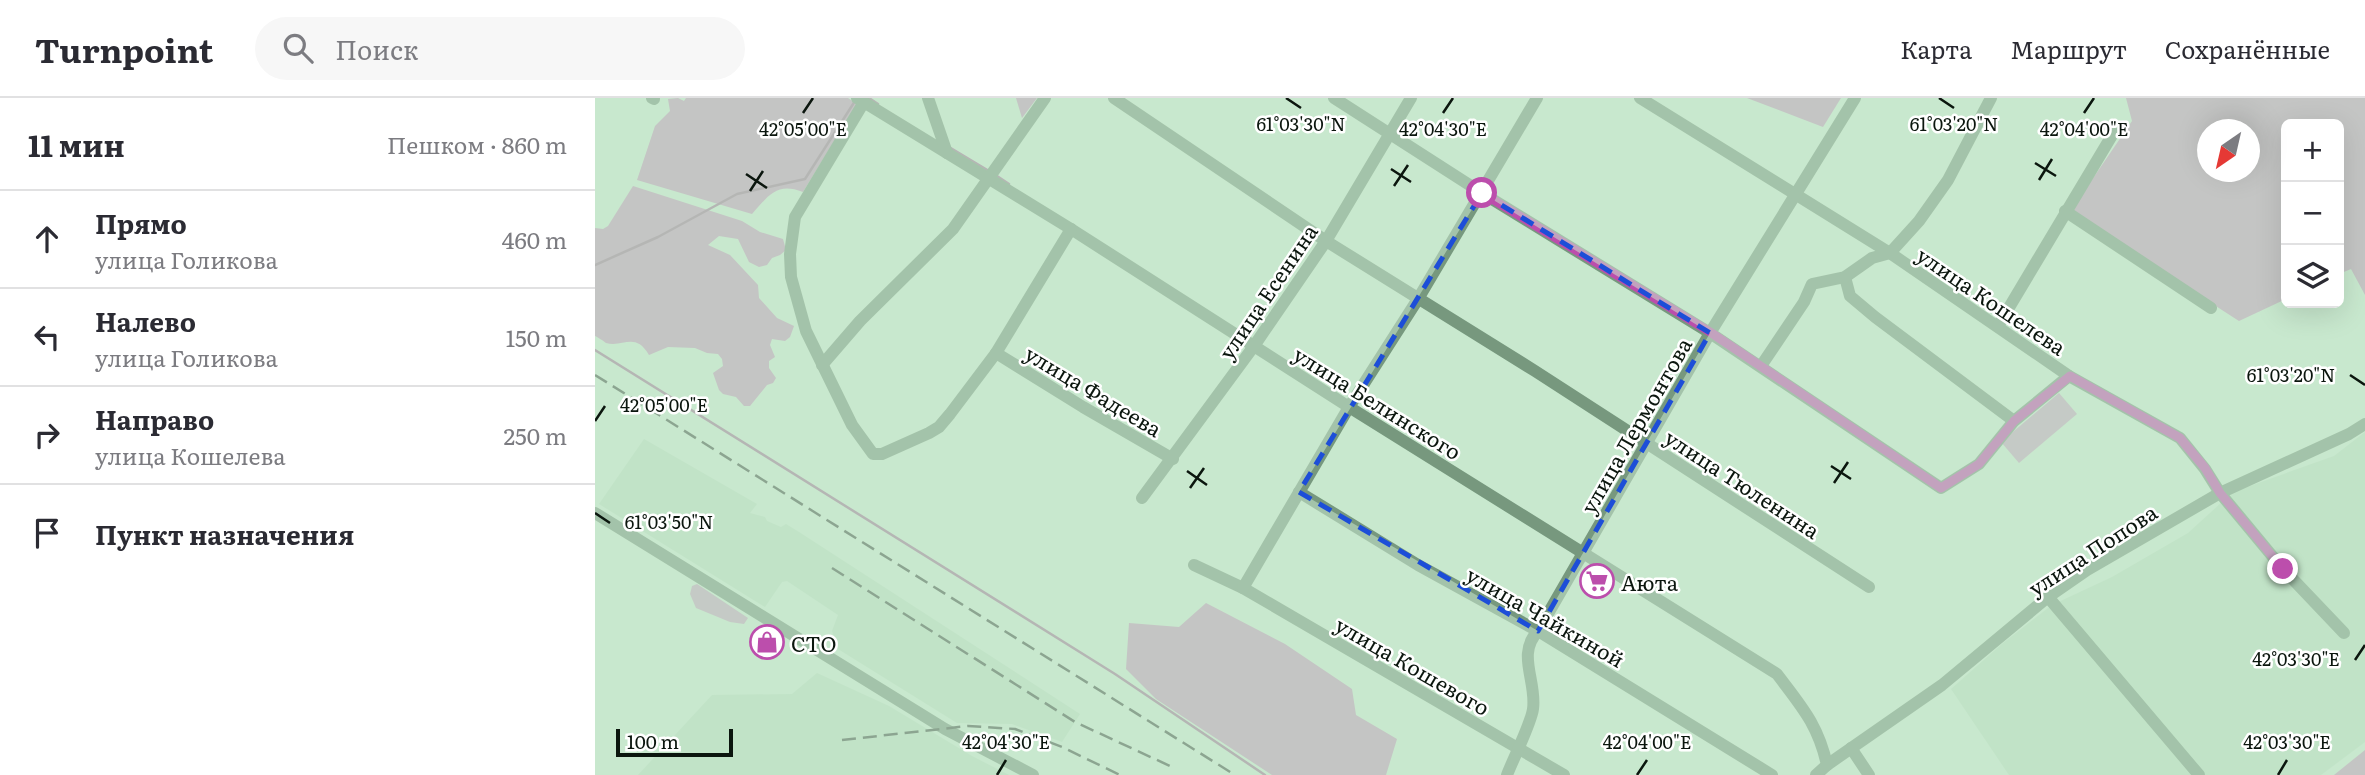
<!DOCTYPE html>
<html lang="ru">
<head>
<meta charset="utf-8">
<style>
	:root { --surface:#fff; --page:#f7f7f7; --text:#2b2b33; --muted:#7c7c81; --line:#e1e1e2 }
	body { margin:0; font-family:Literata,serif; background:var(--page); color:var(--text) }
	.controls { position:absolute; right:21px; top:21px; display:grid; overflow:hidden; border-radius:10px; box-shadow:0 7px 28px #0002 }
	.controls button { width:63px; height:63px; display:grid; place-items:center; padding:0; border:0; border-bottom:2px solid var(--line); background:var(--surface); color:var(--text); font:35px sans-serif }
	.compass { position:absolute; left:1602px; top:21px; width:63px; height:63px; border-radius:50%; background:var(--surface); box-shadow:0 7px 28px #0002; rotate:214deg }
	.scale { position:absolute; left:21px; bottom:18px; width:117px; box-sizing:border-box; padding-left:7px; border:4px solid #0b160e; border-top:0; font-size:19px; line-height:24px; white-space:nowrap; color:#0b160e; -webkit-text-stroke:5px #fff; paint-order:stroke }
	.stop { position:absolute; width:21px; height:21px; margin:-16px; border:5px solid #bc4eac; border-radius:50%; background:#fff }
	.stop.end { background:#bc4eac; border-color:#fff; box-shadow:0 2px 7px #0008 }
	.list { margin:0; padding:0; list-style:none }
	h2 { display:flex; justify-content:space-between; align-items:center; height:91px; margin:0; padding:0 28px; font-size:30px }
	h2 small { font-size:23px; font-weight:400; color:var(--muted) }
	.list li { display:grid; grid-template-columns:46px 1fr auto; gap:21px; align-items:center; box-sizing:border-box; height:98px; padding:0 28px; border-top:2px solid var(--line) }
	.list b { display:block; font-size:26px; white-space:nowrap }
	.list p { margin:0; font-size:23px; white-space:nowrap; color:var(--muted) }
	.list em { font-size:23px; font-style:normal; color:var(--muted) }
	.icon { flex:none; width:38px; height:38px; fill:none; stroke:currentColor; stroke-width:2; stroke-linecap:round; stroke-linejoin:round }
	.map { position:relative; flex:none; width:1770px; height:677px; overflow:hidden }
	header { display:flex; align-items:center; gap:42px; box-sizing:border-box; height:98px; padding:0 35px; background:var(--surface); border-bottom:2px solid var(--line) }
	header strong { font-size:33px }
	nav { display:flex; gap:38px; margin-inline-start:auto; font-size:24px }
	.search { width:490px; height:63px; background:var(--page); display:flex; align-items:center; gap:18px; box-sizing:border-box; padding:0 24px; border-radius:38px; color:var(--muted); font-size:26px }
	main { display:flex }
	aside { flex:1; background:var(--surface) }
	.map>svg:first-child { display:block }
</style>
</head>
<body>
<header>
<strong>Turnpoint</strong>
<div class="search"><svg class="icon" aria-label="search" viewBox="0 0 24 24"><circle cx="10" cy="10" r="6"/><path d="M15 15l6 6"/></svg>Поиск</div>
<nav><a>Карта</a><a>Маршрут</a><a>Сохранённые</a></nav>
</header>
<main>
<aside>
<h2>11 мин<small>Пешком · 860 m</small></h2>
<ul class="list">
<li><svg class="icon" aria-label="ahead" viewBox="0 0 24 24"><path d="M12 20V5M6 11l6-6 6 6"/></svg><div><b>Прямо</b><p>улица Голикова</p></div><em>460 m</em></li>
<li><svg class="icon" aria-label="left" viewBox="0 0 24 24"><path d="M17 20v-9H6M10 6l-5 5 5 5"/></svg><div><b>Налево</b><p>улица Голикова</p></div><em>150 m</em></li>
<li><svg class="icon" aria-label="right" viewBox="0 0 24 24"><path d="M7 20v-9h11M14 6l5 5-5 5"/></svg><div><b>Направо</b><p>улица Кошелева</p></div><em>250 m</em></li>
<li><svg class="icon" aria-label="arrive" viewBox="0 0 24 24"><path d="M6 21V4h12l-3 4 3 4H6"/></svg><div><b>Пункт назначения</b></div></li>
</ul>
</aside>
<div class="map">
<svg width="1770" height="677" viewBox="0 0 1770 677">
	<rect width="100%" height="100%" fill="#c8e8ce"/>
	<g fill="#b8debf">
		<polygon points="1770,334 1770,644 1726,677 1414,677 1356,591 1408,545 1457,507 1517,479 1593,435 1638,394 1739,358"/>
		<polygon points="49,341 162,406 155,415 170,419 172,423 186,429 191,426 204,434 485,616 467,644 417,626 362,625 243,551 237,533 243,517 192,483 187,484 170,509 4,406"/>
		<polygon points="222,575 294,608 377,658 414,677 43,677 117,597 197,596"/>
	</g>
	<g fill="#c2a7bc">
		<polygon points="1464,295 1482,316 1424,365 1406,344"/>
		<polygon points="102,486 153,520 149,526 135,524 101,510 95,496 97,488"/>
	</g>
	<g fill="#bf9bb8" fill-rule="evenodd">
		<path d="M83,0L89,3L91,0H253L262,6L208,94C182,84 174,97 157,116L42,82L60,28L75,13L73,1Z"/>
		<polygon points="421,0 442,0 427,20"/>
		<polygon points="1152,0 1246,0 1228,29"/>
		<path d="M1531,0H1770V197L1756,171L1744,176V26H1691V201L1644,223L1475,114L1537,23ZM1612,32H1654V74H1612Z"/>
		<path d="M38,88L147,123L165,134L188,141L191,152L185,157L177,160L172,167L164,169L154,164L143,141L124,138L113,147L135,157L163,187L164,200L182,220L199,228L195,239L190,243L177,241L175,247L180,259L174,263V270L181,280L178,285L172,287L155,308H149L141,299L128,296L124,292L118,275L128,268L127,261L123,256L112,255L100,250L73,249L54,257C40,233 28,250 11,245C10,244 1,238 0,238V130L8,131L13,128Z"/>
		<polygon points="611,505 690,546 757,591 761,617 802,641 791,677 677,677 561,601 531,571 534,525 584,529"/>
		<polygon points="1770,652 1770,677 1739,677"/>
	</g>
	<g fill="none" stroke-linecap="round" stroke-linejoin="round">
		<g stroke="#9e7b96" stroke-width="2.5">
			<polyline points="274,0 283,6"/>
			<polyline points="354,49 394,73"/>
			<polyline points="402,78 414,86"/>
			<polyline points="0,167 63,139 142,96 210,81 260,3"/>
			<polyline points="0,252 520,576 670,677"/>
		</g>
		<g stroke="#77987e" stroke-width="12">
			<polyline points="57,0 59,1"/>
			<path d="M262,0L476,131L754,309L1182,576C1206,608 1223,626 1232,667L1221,677"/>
			<polyline points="333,0 352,55"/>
			<polyline points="519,0 731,143 940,273 1274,489"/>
			<polyline points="739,0 887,95 1115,235 1346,390 1384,366 1419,323 1474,278"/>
			<polyline points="1045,0 1295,155 1474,278 1585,340 1610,371 1625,395 1688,471 1749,535"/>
			<polyline points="269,4 200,119 195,156 196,179 211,233 257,327 278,356 287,356 334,335 344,329 355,316 401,255 476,131"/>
			<polyline points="1470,113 1616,210"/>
			<polyline points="1250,179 1255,198 1280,219 1419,323"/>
			<polyline points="1403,228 1522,29"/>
			<polyline points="401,255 488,309 578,361"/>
			<polyline points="227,267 265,223 358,131 450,0"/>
			<polyline points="1166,268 1209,204 1217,186 1250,179 1277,160 1295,155 1324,123 1353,82 1396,0"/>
			<polyline points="704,394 823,467 943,533 1177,677"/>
			<polyline points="547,400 659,248 731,143 816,0"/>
			<polyline points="0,415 350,631 438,677"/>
			<polyline points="599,467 648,490 969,677"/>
			<polyline points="648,490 754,309 823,201 942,0"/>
			<polyline points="1453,499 1604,677"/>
			<polyline points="1256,650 1274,677"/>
			<polyline points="1232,667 1347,587 1453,499 1492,472 1625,395 1754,336 1770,326"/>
			<path d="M912,677C918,661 936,626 938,611C942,583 921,556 943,533L1115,235L1260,0"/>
		</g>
		<g stroke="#445648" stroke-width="2.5" stroke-dasharray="14 7" stroke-linecap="butt">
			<polyline points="0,277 640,677"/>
			<polyline points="237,470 480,624 575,668"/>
			<polyline points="247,642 373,628 420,631 467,649 525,677"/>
		</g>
	</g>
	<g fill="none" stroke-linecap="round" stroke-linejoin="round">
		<polyline stroke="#bc4eac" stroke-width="9" points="887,95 1115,234 1346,390 1384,366 1419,323 1475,278 1585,340 1610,370 1625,395 1688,471"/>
	</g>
	<path d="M0 0H1770V677H0ZM887,95L1115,235L943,533L704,394Z" fill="#c8e8ce" fill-opacity=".55" fill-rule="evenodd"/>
	<path fill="none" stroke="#1d4ed8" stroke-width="5" stroke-dasharray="14 9" stroke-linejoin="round" d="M887,95L1115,235L943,533L704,394Z"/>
	<path fill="none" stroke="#0b160e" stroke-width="2.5" d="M691,0L706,10M1344,0L1359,10M208,15L218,0M848,15L858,0M1489,15L1499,0M1440,65L1461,78M796,71L816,84M151,76L172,90M1444,82L1457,61M799,88L813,67M155,93L168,73M1755,277L1770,287M0,323L10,308M1236,368L1256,381M592,373L612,387M1239,385L1253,364M595,390L609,370M0,415L15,425M1760,562L1770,547M402,677L411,662M1042,677L1052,662M1683,677L1692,662"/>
	<defs>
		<g id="supermarket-ring" transform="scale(1.75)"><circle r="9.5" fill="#fff" stroke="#bc4eac" stroke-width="1.5"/><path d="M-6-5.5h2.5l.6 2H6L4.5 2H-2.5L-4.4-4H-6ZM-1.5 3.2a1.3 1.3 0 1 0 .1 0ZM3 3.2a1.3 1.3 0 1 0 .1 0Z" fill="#bc4eac"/></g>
		<g id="shop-ring" transform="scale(1.75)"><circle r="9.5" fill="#fff" stroke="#bc4eac" stroke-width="1.5"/><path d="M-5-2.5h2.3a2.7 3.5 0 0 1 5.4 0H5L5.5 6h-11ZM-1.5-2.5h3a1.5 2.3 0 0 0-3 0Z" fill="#bc4eac"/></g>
	</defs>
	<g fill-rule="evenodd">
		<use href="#supermarket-ring" x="1002" y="483"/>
		<use href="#shop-ring" x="172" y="544"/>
	</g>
	<g text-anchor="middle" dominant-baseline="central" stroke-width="5" stroke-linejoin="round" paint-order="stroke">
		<g font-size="21" fill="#0b160e" stroke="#fff">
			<text transform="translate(672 193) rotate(-56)">улица Есенина</text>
			<text transform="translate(1397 202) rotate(34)">улица Кошелева</text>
			<text transform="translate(499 292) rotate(31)">улица Фадеева</text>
			<text transform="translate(783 304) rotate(32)">улица Белинского</text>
			<text transform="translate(1040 327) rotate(-60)">улица Лермонтова</text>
			<text transform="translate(1148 385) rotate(33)">улица Тюленина</text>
			<text transform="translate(1497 451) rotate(-33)">улица Попова</text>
			<text transform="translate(951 518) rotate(30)">улица Чайкиной</text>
			<text transform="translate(818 567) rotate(30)">улица Кошевого</text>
		</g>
		<g font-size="21" fill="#0b160e" stroke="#fff" text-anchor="start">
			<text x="1026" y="483">Аюта</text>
			<text x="196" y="544">СТО</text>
		</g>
	</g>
	<g font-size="18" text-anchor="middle" fill="#0b160e" stroke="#fff" stroke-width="5" stroke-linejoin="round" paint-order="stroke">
		<text x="706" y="33">61°03'30"N</text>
		<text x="1359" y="33">61°03'20"N</text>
		<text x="208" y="38">42°05'00"E</text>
		<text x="848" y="38">42°04'30"E</text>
		<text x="1489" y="38">42°04'00"E</text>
		<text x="1696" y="284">61°03'20"N</text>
		<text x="69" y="314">42°05'00"E</text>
		<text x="74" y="431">61°03'50"N</text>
		<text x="1701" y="568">42°03'30"E</text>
		<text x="411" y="651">42°04'30"E</text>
		<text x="1052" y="651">42°04'00"E</text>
		<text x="1692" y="651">42°03'30"E</text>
	</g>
</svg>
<div class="controls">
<button>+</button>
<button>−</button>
<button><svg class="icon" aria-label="layers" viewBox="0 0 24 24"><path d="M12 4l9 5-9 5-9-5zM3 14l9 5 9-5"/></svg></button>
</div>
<svg class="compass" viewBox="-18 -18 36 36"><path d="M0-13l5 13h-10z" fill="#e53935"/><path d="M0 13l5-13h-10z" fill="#7c7c81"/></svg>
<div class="scale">100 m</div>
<div class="stop" style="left:887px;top:95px"></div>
<div class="stop end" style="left:1688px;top:471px"></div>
</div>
</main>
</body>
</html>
